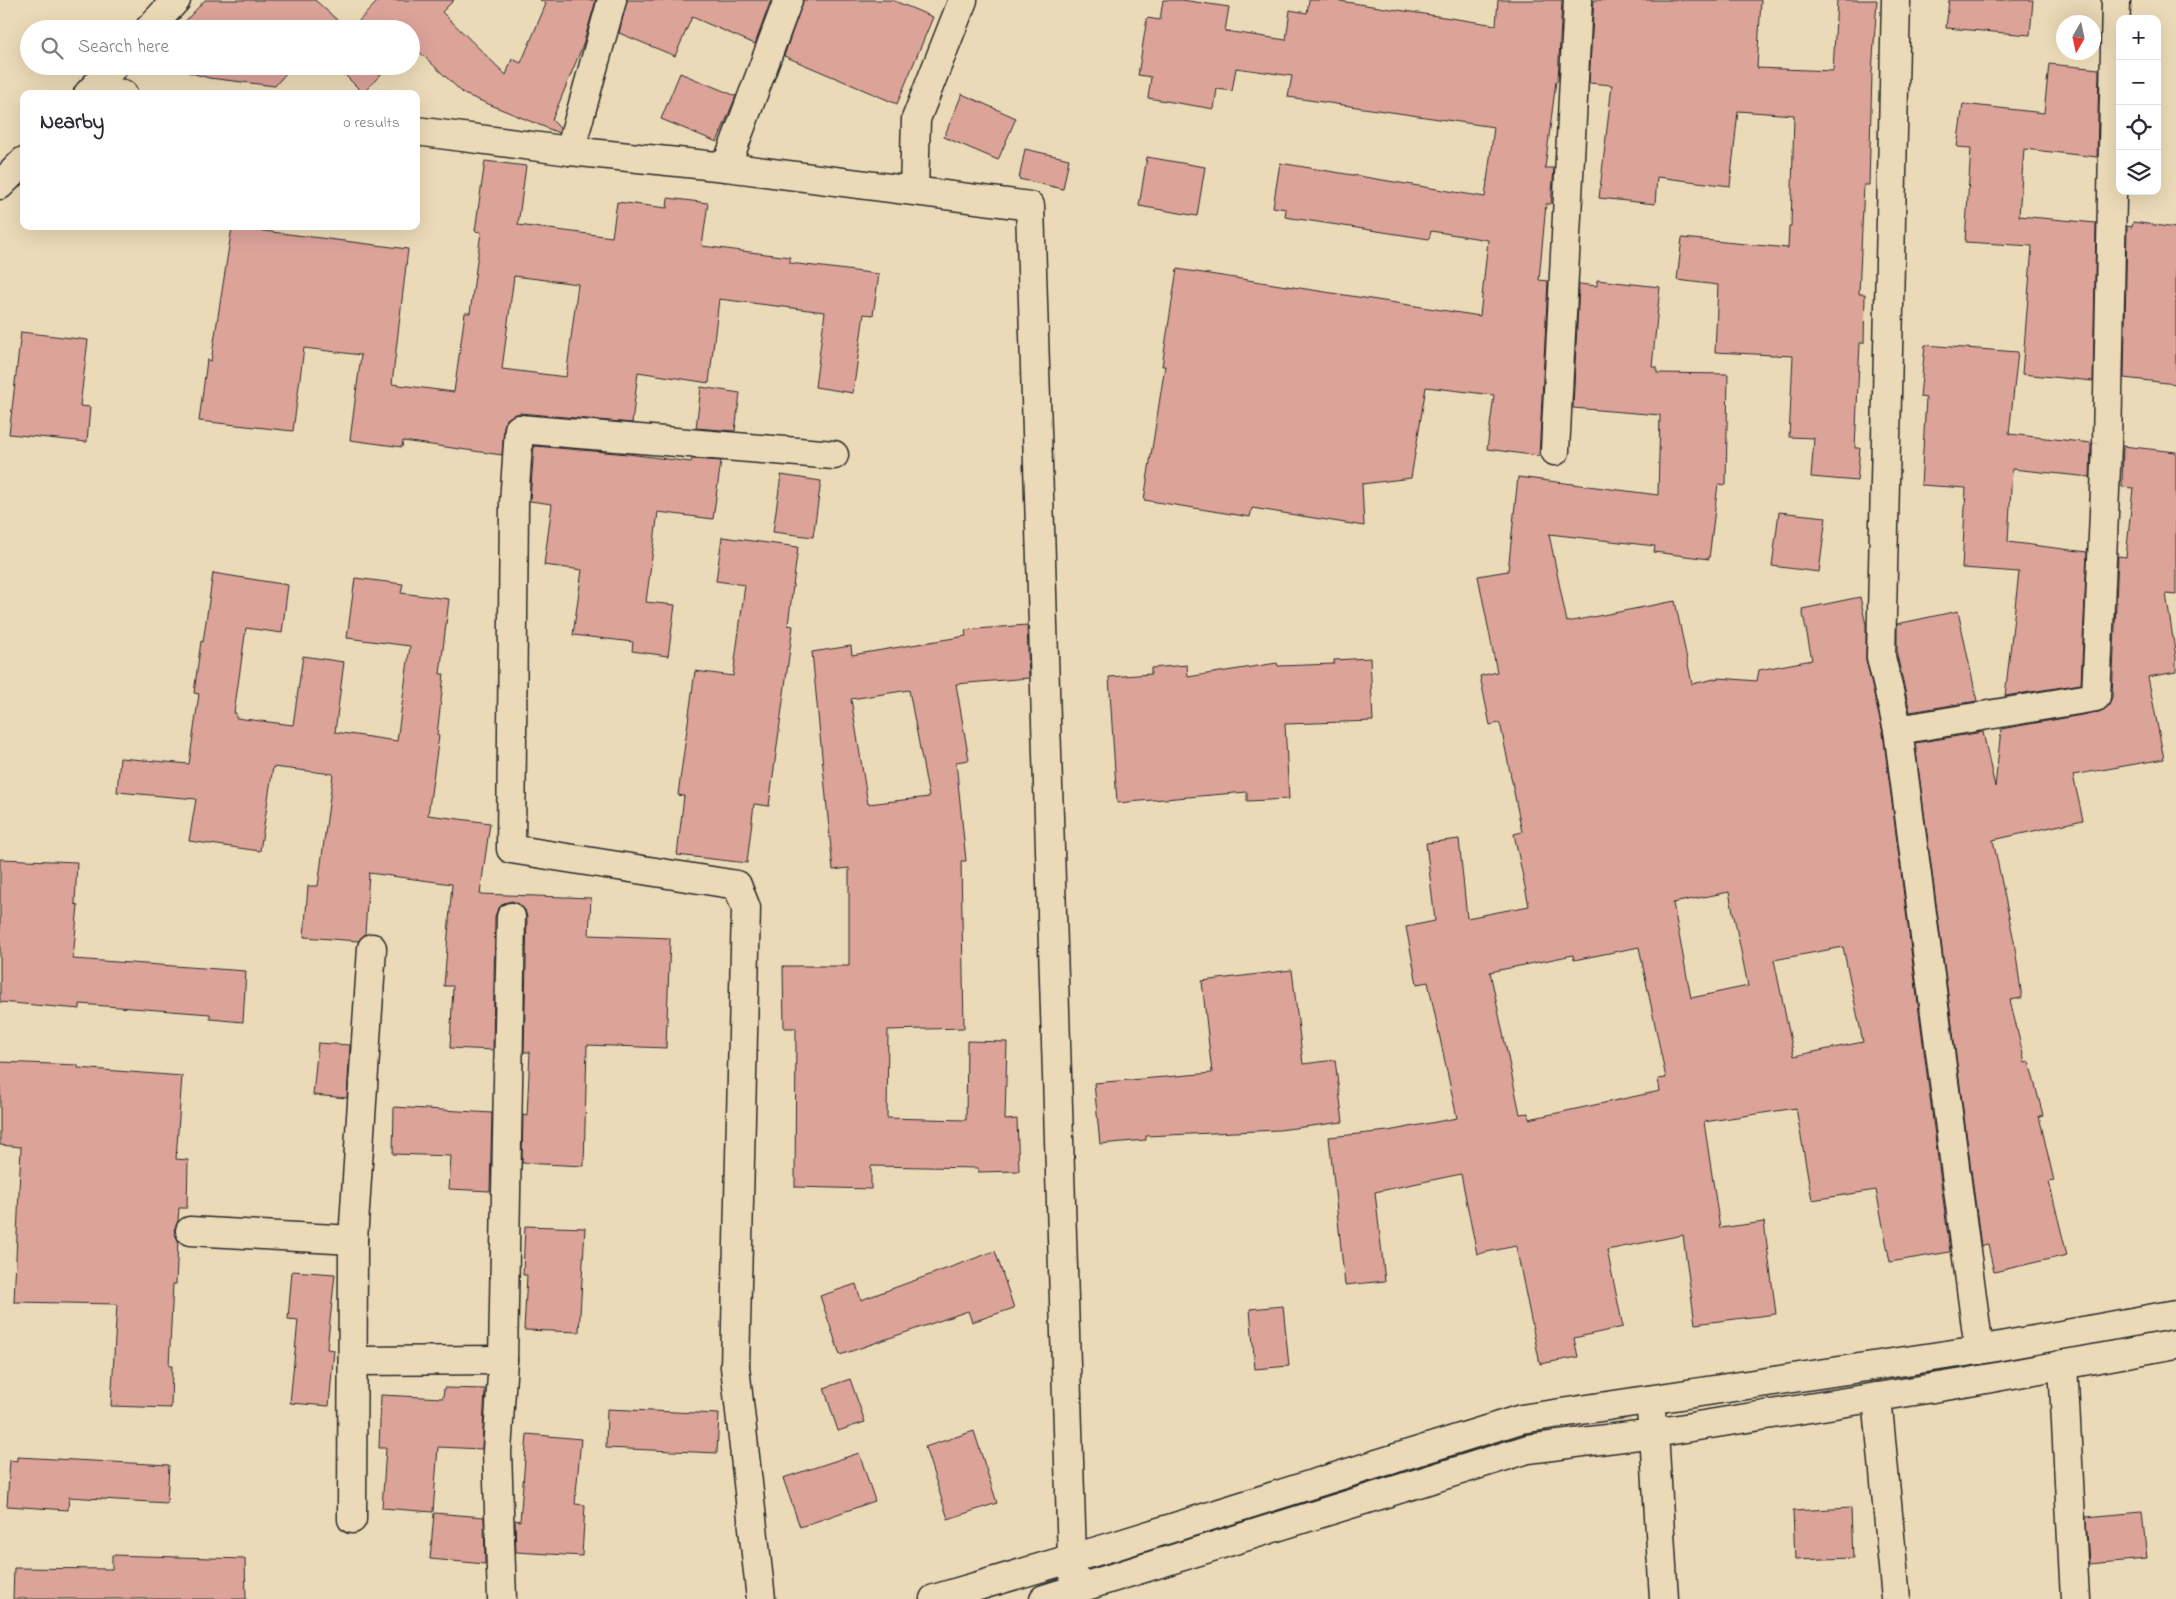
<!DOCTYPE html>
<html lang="en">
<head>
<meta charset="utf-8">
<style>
	:root { --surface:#fff; --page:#f2f2f3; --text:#2b2b33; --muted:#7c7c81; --line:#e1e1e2 }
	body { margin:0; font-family:"Indie Flower",sans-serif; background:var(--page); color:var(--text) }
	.controls { position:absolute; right:15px; top:15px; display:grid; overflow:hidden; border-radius:10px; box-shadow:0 5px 20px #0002 }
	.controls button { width:45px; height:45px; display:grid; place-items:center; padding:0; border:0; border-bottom:1px solid var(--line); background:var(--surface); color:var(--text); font:25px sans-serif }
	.compass { position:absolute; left:2056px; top:15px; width:45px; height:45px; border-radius:50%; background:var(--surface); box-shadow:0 5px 20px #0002; rotate:189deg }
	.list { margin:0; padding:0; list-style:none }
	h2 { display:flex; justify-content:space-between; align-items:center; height:65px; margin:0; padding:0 20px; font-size:21px }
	h2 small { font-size:16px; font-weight:400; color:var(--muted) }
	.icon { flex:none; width:28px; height:28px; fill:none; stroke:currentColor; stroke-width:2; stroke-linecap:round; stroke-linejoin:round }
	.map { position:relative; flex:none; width:2176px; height:1599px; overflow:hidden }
	.search { position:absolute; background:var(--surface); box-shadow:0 5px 20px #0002; left:20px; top:20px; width:400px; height:55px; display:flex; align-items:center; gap:12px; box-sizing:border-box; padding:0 18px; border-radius:28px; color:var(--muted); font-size:19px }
	.panel { position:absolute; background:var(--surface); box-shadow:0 5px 20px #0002; left:20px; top:90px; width:400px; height:140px; border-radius:10px }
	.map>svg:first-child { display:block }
</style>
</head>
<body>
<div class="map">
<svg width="2176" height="1599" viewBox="0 0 2176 1599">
	<rect width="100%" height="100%" fill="#ebdab7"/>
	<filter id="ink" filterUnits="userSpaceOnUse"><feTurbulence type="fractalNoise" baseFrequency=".02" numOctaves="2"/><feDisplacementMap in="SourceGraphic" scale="10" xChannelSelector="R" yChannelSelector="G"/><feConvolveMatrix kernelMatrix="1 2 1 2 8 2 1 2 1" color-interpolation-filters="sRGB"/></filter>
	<g filter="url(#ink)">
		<g fill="#dca399" stroke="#2b2b2b" fill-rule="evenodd">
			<polygon points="205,0 315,0 347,29 178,29"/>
			<polygon points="379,0 454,0 442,12 506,75 512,59 521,63 546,4 540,0 596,0 583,45 552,120 560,128 559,133 464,94 411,44 411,29 351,29"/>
			<polygon points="627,0 771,0 755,44 692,17 675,56 619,33"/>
			<polygon points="803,0 892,0 933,17 897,104 784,56"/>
			<polygon points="1163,0 1182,0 1229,7 1225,31 1286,40 1290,10 1307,13 1309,0 1333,0 1496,25 1498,0 1562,0 1558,81 1556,81 1545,168 1554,168 1551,204 1546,204 1539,280 1548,281 1539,456 1487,449 1494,395 1426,387 1411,478 1362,484 1364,526 1252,508 1250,517 1144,500 1165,366 1162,366 1177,269 1480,316 1488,240 1431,231 1429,239 1331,224 1285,217 1286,209 1273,207 1280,163 1485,197 1494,127 1288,97 1292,76 1236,68 1232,91 1217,89 1214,109 1148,98 1151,77 1138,75 1147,18 1160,20"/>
			<polygon points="1594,0 1761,0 1757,68 1833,71 1837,0 1877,0 1872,72 1869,185 1864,185 1859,294 1865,294 1864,343 1860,343 1855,448 1860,448 1857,481 1811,477 1814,438 1789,437 1793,356 1715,352 1718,285 1677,280 1682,238 1788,248 1789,226 1791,226 1794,115 1738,111 1730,186 1657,177 1655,204 1599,198 1612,85 1589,83"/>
			<polygon points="1949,0 2033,0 2030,35 1946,28"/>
			<polygon points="2049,64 2099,69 2097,157 2024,149 2019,216 2096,223 2093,381 2022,374 2032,246 1965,242 1971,148 1957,147 1963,104 2044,113"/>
			<polygon points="166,66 292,66 275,86 209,78"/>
			<polygon points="336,66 389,66 363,93"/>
			<polygon points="680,73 736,96 717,142 661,119"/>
			<polygon points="962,94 1016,118 998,160 944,137"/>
			<polygon points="1025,149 1069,159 1063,189 1019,179"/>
			<polygon points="1147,157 1205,167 1197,216 1139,206"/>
			<path d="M485,161L526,166L518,225L612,237L617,202L667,208L668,198L708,203L702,246L790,257V263L879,274L873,315L864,314L853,393L815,387L825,312L719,299L709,383L638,372L632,423L520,413L513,415L506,420L504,427L502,455L403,441L402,447L350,440L361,355L304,348L293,431L199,421L207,360L211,361L232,227L408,249L392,384L454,392L465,313H470L481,232L475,231ZM514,276L578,284L566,377L502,369Z"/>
			<polygon points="2133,222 2176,228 2176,384 2124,378 2127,226 2132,227"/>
			<path d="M1597,280L1660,287L1652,367H1657V373L1728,374L1726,485L1718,484L1709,559L1654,552L1655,546L1549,534L1567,622L1675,601L1692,684L1719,678L1757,681L1759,670L1812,660L1802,609L1860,597L1866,625V660L1883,733L1950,1252L1890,1262L1876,1190L1812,1200L1796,1108L1704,1122L1720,1228L1764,1222L1776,1314L1695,1324L1683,1235L1607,1250L1623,1327L1574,1338L1578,1357L1540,1364L1516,1246L1477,1254L1461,1174L1375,1192L1385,1281L1345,1285L1329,1137L1388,1131L1457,1118L1428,982L1417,984L1406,927L1435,921L1426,843L1459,839L1467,918L1529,906L1514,834L1522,832L1501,727L1499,723L1490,725L1480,676L1497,672L1478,576L1508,571L1518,477L1658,495L1660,415L1573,408L1579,284L1597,286ZM1729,892L1748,986L1691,998L1673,903ZM1639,947L1666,1078L1658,1079L1660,1091L1529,1119L1528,1113L1520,1114L1490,972L1573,955L1574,960ZM1843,947L1863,1042L1794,1056L1774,960Z"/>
			<polygon points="21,332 88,340 80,406 90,407 87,442 9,434"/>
			<polygon points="1925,345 2018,352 2009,434 2091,443 2090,477 2012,469 2008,542 2087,552 2081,684 2005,696 2019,572 1962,568 1966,488 1921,485 1926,398 1920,397"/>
			<polygon points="701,387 740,393 735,431 696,428"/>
			<polygon points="534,446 628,454 691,462 692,459 721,461 713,519 658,512 646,602 675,605 668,656 632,651 633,642 573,635 582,570 544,565 552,504 530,501"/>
			<polygon points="2123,446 2176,452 2176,595 2166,594 2176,657 2176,672 2148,677 2164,759 2073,775 2083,820 1993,840 2014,941 2022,998 2010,1000 2025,1063 2029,1062 2043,1115 2039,1116 2054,1181 2049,1182 2067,1255 1994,1272 1988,1245 1981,1246 1915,743 1983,732 1995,787 2001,729 2099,712 2109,705 2112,698 2118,556 2126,557 2133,488 2122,487"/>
			<polygon points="781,475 821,481 813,537 773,532"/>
			<polygon points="1779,512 1826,517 1819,572 1772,566"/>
			<polygon points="722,537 798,547 788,625 793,626 769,806 754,804 747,863 677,855 684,796 678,795 695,671 733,676 745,585 716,581"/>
			<polygon points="213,573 288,585 282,633 246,628 234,713 236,713 236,718 293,725 303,656 344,662 335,732 397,741 410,646 347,638 355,578 403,584 401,593 449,599 440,674 444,674 437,735 439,736 428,815 490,823 480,894 591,898 589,935 670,938 666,1048 587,1045 584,1166 522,1163 523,1115 527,1116 530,1052 524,1052 527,917 525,910 519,904 512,901 504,903 498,909 495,916 493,1050 450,1048 453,986 444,986 452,884 369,873 365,934 358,941 304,937 308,886 318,886 333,774 273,767 260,851 189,841 196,799 117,792 120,758 189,764 199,694 194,693 201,641 203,642"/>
			<polygon points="1958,611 1977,701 1910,712 1897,655 1897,624"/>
			<path d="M1027,625L1029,678L956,684L969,760L956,762L966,861H961L964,1028L888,1030L887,1118L966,1120L967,1041L1007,1042L1005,1120L1017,1119L1019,1171L978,1172V1168L871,1166V1189L795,1187L796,1028H784L783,966H849V868L833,870L812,652L851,646L852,655L966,636L965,630ZM909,690L929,797L868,804L851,699Z"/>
			<polygon points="1370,658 1373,721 1285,724 1289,799 1247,801 1247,792 1117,803 1109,677 1151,674 1151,668 1187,665 1188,677 1277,663 1278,666 1334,664 1334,660"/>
			<polygon points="0,859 77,862 75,904 78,905 73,959 246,971 243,1022 210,1019 210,1014 80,1004 80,1009 0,1002"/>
			<polygon points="1292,970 1303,1064 1335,1060 1343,1122 1279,1130 1146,1136 1146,1140 1100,1144 1094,1083 1212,1073 1202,981"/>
			<polygon points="318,1043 350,1045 347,1098 313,1095"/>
			<polygon points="0,1062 78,1065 78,1068 182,1076 176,1159 188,1160 187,1208 179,1208 178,1221 174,1230 178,1240 176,1284 173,1284 169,1366 172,1366 171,1408 111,1406 117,1304 14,1302 21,1147 0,1145"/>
			<polygon points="394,1107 492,1113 490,1191 449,1189 451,1156 393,1154"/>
			<polygon points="525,1226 585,1228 579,1332 524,1330 527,1275 523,1275"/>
			<polygon points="995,1251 1014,1308 972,1322 968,1311 840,1355 820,1296 856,1284 861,1300"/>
			<polygon points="292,1271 335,1274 327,1349 334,1350 329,1406 290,1403 298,1320 288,1319"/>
			<polygon points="1283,1306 1289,1366 1255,1369 1250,1309"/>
			<polygon points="850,1379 865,1422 838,1431 824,1388"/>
			<polygon points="444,1388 485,1389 482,1449 438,1447 433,1512 382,1508 386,1448 379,1448 381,1395 443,1398"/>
			<polygon points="607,1409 719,1414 717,1453 606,1448"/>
			<polygon points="974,1431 997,1503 948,1519 925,1447"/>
			<polygon points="527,1434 581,1439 575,1504 585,1505 582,1556 516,1552 515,1520 520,1521"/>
			<polygon points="859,1453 875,1501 800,1527 783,1478"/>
			<polygon points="17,1457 169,1465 167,1503 69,1497 68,1510 7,1506 10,1460 17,1461"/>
			<polygon points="1851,1508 1853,1558 1795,1560 1793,1511"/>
			<polygon points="2142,1512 2147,1559 2089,1564 2086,1517"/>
			<polygon points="434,1513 484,1517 485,1564 430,1559"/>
			<polygon points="112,1555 245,1559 246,1599 13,1599 14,1568 112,1569"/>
		</g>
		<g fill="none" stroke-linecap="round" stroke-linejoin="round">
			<g stroke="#2b2b2b" stroke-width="31">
				<g id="street">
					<polyline points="1896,0 1881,657 1898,730 1979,1350"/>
					<polyline points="92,90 123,94"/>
					<polyline points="416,131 570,151 726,167 1030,206 1072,1558 1075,1589"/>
					<polyline points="570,151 612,0"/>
					<polyline points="726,167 788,0"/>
					<polyline points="914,190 916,119 963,0"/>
					<polyline points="1555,451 1578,0"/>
					<polyline points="1898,730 2096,697 2107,444 2116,0"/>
					<polyline points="190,1231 353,1240"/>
					<polyline points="353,1361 503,1360"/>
					<polyline points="2063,1364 2075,1599"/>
					<polyline points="1877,1397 1896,1599"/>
					<polyline points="1649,1400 1654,1433 1664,1599"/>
					<polyline points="352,1519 353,1240 372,948"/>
					<polyline points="502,1599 497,1451 503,1360 511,917"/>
					<polyline points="761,1599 735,1367 746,908 737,885 511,849 514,503 519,429 834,455"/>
				</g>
			</g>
			<g stroke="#2b2b2b" stroke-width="31">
				<g id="secondary">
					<polyline points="149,29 176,0"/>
					<polyline points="88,94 114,66"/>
					<polyline points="0,185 24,161"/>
					<polyline points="934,1599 1114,1546 1521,1419 1979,1350 2176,1314"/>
					<polyline points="1044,1599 1528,1449 1654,1433 1964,1383 2176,1344"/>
				</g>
			</g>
			<use href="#street" stroke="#ebdab7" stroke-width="28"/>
			<use href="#secondary" stroke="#ebdab7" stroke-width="28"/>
		</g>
	</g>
</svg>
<div class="controls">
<button>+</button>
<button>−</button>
<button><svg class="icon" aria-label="locate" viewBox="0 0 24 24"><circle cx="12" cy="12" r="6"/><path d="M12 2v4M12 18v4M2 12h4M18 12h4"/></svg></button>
<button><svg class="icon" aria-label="layers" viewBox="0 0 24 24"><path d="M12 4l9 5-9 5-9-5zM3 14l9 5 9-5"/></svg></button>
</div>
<svg class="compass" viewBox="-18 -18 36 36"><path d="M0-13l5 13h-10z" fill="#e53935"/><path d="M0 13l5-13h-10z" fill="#7c7c81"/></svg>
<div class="search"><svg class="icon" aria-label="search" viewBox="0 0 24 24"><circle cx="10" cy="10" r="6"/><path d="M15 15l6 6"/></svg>Search here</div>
<section class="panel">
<h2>Nearby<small>0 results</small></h2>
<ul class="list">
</ul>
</section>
</div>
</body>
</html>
